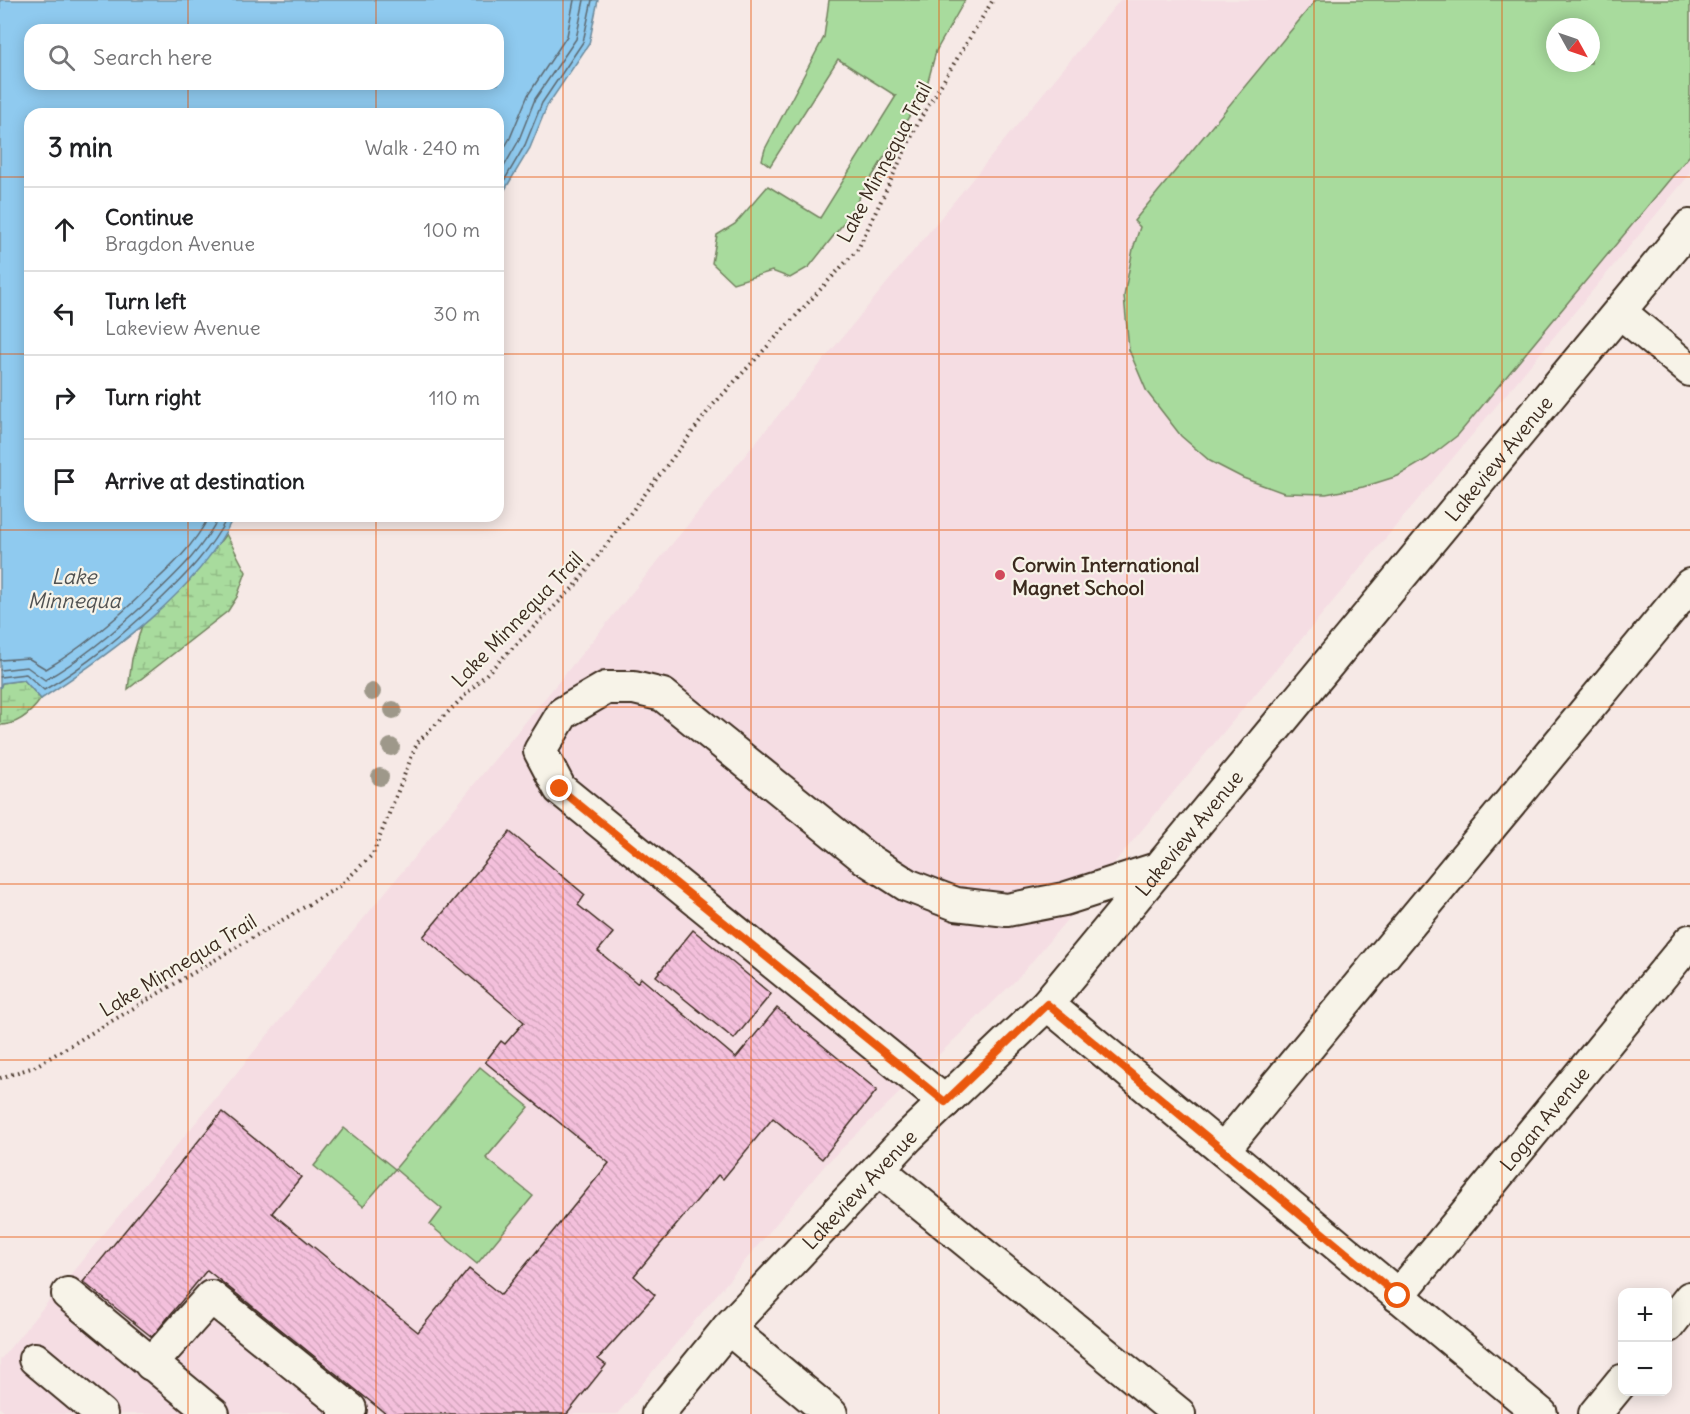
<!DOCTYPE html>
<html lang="en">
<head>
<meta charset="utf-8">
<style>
	:root { --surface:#fff; --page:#f6f6f6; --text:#202124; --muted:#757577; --line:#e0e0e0 }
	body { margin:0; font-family:Delius,sans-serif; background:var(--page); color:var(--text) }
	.controls { position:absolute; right:18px; bottom:18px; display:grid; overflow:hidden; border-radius:12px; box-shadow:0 3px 15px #0003 }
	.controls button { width:54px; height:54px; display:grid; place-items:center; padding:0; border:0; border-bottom:2px solid var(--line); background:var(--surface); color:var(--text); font:30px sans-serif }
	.compass { position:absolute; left:1546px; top:18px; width:54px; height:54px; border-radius:50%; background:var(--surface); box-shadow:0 3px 15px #0003; rotate:130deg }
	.stop { position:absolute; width:18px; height:18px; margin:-14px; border:4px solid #ea580c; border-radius:50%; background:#fff }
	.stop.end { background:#ea580c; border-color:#fff; box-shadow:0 2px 6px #0008 }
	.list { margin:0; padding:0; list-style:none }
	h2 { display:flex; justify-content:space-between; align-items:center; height:78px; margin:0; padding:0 24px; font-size:26px }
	h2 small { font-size:20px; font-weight:400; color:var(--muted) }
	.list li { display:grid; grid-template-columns:39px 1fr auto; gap:18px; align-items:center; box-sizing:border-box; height:84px; padding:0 24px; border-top:2px solid var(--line) }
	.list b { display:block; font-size:22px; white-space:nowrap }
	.list p { margin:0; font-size:20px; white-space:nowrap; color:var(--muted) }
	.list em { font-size:20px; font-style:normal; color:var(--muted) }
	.icon { flex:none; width:33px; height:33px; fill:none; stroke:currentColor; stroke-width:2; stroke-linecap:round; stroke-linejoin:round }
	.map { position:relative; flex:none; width:1690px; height:1414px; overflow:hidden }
	.search { position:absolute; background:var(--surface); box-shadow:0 3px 15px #0003; left:24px; top:24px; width:480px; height:66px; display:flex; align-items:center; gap:15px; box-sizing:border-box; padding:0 21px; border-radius:18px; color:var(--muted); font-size:22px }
	.panel { position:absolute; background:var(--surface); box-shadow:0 3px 15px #0003; left:24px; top:108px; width:480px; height:414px; border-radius:18px }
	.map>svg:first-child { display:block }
</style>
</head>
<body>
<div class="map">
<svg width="1690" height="1414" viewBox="0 0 1690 1414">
	<defs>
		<pattern id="wetland-marsh" width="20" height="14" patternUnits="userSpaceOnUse" patternTransform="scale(1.5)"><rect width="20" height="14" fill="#a8db9d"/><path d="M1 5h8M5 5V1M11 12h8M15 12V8" fill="none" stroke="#92bc87"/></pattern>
		<pattern id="building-back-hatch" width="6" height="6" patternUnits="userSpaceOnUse" patternTransform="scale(1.5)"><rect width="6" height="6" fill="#f4c0dc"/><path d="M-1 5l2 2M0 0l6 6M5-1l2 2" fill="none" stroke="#d2a5bc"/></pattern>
	</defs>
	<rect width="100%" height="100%" fill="#f6e9e6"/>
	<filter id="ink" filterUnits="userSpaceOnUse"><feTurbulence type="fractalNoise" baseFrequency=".0167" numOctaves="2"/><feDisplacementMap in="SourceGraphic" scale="12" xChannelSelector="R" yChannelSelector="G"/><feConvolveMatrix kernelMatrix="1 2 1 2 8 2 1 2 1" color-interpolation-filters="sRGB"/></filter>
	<g filter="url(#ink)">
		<path fill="#f5dde3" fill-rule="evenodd" d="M1120,0H1690V174L1019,977L826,1164L617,1414H7L0,1408V1360ZM1555,27H1591V63H1555Z"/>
		<g fill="#a8db9d" stroke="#72825e" stroke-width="1.5" fill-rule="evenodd">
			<polygon points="829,0 965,0 936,51 926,89 843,224 809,267 790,278 772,271 733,283 712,263 717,235 735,224 768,186 820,218 896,96 838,59 770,166 762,160 765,149 824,37"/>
			<path d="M1316,0H1690V155L1458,435L1427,459L1398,476L1363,487L1326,494L1284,493L1243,478L1210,461L1181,436L1147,392L1129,350L1124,296L1133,249L1140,227L1134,221ZM1555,27H1591V63H1555Z"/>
			<polygon points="480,1067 529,1107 486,1158 533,1196 477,1264 430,1225 442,1209 395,1169 363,1206 314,1166 344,1128 395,1169"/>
		</g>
		<g fill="url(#wetland-marsh)" stroke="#72825e" stroke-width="1.5">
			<polygon points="226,534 246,572 237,597 228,611 128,689 132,659 142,625 189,581"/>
			<path d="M24,680L41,699C31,713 18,725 0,725V688L2,683Z"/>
		</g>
		<path fill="#8fcaef" stroke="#6d8a9b" stroke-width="1.5" fill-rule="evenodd" d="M0,0H598L589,44L547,106L530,148L498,201V114H30V516H234C198,592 110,654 41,699L24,680L2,683L0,688ZM30,30H498V84H30Z"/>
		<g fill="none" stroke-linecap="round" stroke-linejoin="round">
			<g stroke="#5d6a72" stroke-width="1.5">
				<polyline points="498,159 510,138 528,95 567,36 574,0"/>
				<polyline points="498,177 518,142 535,99 576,39 584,0"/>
				<polyline points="498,191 525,145 542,103 583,42 592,0"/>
				<path d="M0,660L28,658L46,669C84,647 116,619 147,589C170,568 195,545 209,516"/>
				<path d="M0,670L27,667L45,680C84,658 118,629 151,598C177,573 204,548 219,516"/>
				<path d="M0,677L26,674L44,690C86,666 122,635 158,602C185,576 211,550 228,516"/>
			</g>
		</g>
		<g fill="url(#building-back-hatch)" stroke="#3b2a1e" stroke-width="1.5">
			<polygon points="510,832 585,895 578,905 613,933 598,951 637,983 641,978 736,1058 777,1008 877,1090 822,1159 773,1118 723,1179 718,1175 634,1276 655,1295 598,1359 606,1365 567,1414 386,1414 207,1270 152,1337 83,1282 222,1112 301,1177 272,1213 418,1332 469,1269 501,1295 609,1163 485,1062 501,1041 505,1044 524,1022 423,937"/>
			<polygon points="693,930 771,994 734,1039 656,976"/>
		</g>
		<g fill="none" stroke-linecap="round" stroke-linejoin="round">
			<g stroke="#3b2a1e" stroke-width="36">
				<g id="minor">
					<polyline points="1620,312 1690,370"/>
					<polyline points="1047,1004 1541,1414"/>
					<polyline points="945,1102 560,789 540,751 563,713 606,688 634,688 663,695 865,858 907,885 956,904 1007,910 1064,899 1160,868"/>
					<polyline points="1223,1150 1690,585"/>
					<polyline points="878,1169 1179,1414"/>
					<polyline points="68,1294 213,1414"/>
					<path id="s1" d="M1398,1296L1690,941"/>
					<polyline points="1668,1326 1690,1298"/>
					<polyline points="728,1328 831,1414"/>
					<polyline points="35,1359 101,1414"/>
					<polyline points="151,1364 211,1297 350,1409 345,1414"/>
					<path id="s2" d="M658,1414L728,1328L908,1137L1047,1004L1690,226"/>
					<polyline points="1595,1414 1622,1381"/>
				</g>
			</g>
			<polyline stroke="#3b2a1e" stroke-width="4" stroke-dasharray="1.5 4.5" stroke-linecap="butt" points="0,1078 34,1067 340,886 373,854 417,743 575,586 712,406 858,249 920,119 993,0"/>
			<use href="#minor" stroke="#f7f3e8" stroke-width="32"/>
		</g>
		<g fill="#9e988a">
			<circle cx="372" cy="692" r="9"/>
			<circle cx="393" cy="710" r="9"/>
			<circle cx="391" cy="747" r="9"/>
			<circle cx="380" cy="777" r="9"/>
		</g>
	</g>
	<g fill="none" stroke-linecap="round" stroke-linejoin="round" filter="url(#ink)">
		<polyline stroke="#ea580c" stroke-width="8" points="560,789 945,1102 1047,1004 1398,1296"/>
	</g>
	<path fill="none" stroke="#e8590c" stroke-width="1.5" stroke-opacity="0.55" d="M188,0V30M376,0V30M563,0V1414M751,0V1414M939,0V1414M1127,0V1414M1314,0V1414M1502,0V1414M188,84V114M376,84V114M0,177H30M498,177H1690M0,354H30M498,354H1690M188,516V1414M376,516V1414M0,530H1690M0,707H1690M0,884H1690M0,1060H1690M0,1237H1690"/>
	<circle fill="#d1495b" stroke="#f7f3e8" stroke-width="2" cx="1000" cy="575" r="6"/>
	<g text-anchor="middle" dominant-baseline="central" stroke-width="4.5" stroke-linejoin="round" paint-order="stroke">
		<g font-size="20" fill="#3b2a1e" stroke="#f7f3e8">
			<text transform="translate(884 162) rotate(-62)">Lake Minnequa Trail</text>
			<text stroke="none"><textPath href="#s2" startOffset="1274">Lakeview Avenue</textPath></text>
			<text transform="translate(517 619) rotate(-46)">Lake Minnequa Trail</text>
			<text stroke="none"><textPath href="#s2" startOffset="788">Lakeview Avenue</textPath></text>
			<text transform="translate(178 965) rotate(-31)">Lake Minnequa Trail</text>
			<text stroke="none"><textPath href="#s1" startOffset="230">Logan Avenue</textPath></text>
			<text stroke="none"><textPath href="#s2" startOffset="302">Lakeview Avenue</textPath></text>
		</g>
		<g font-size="20" font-weight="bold" fill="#3b2a1e" stroke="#f7f3e8" text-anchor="start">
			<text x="1012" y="564">Corwin International<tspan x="1012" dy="23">Magnet School</tspan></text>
		</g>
		<g font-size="21" font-style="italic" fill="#505252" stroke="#f7f3e8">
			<text x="74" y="576">Lake<tspan x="74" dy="24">Minnequa</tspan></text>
		</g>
	</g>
</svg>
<div class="controls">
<button>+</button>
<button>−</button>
</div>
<svg class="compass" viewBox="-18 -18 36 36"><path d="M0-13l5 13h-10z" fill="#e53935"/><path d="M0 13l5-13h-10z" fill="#757577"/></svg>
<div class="stop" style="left:1398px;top:1296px"></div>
<div class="stop end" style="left:560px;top:789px"></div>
<div class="search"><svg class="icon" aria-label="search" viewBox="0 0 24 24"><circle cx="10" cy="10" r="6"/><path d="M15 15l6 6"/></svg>Search here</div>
<section class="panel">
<h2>3 min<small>Walk · 240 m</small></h2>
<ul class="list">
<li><svg class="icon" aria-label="ahead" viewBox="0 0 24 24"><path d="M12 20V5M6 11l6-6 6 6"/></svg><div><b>Continue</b><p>Bragdon Avenue</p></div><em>100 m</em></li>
<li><svg class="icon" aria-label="left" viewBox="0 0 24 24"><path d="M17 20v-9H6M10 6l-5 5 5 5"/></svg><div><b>Turn left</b><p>Lakeview Avenue</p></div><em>30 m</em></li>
<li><svg class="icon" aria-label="right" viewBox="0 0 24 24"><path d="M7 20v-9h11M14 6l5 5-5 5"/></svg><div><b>Turn right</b></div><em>110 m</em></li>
<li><svg class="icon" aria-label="arrive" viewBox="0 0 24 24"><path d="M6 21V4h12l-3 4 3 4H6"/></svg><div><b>Arrive at destination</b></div></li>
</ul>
</section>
</div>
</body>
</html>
